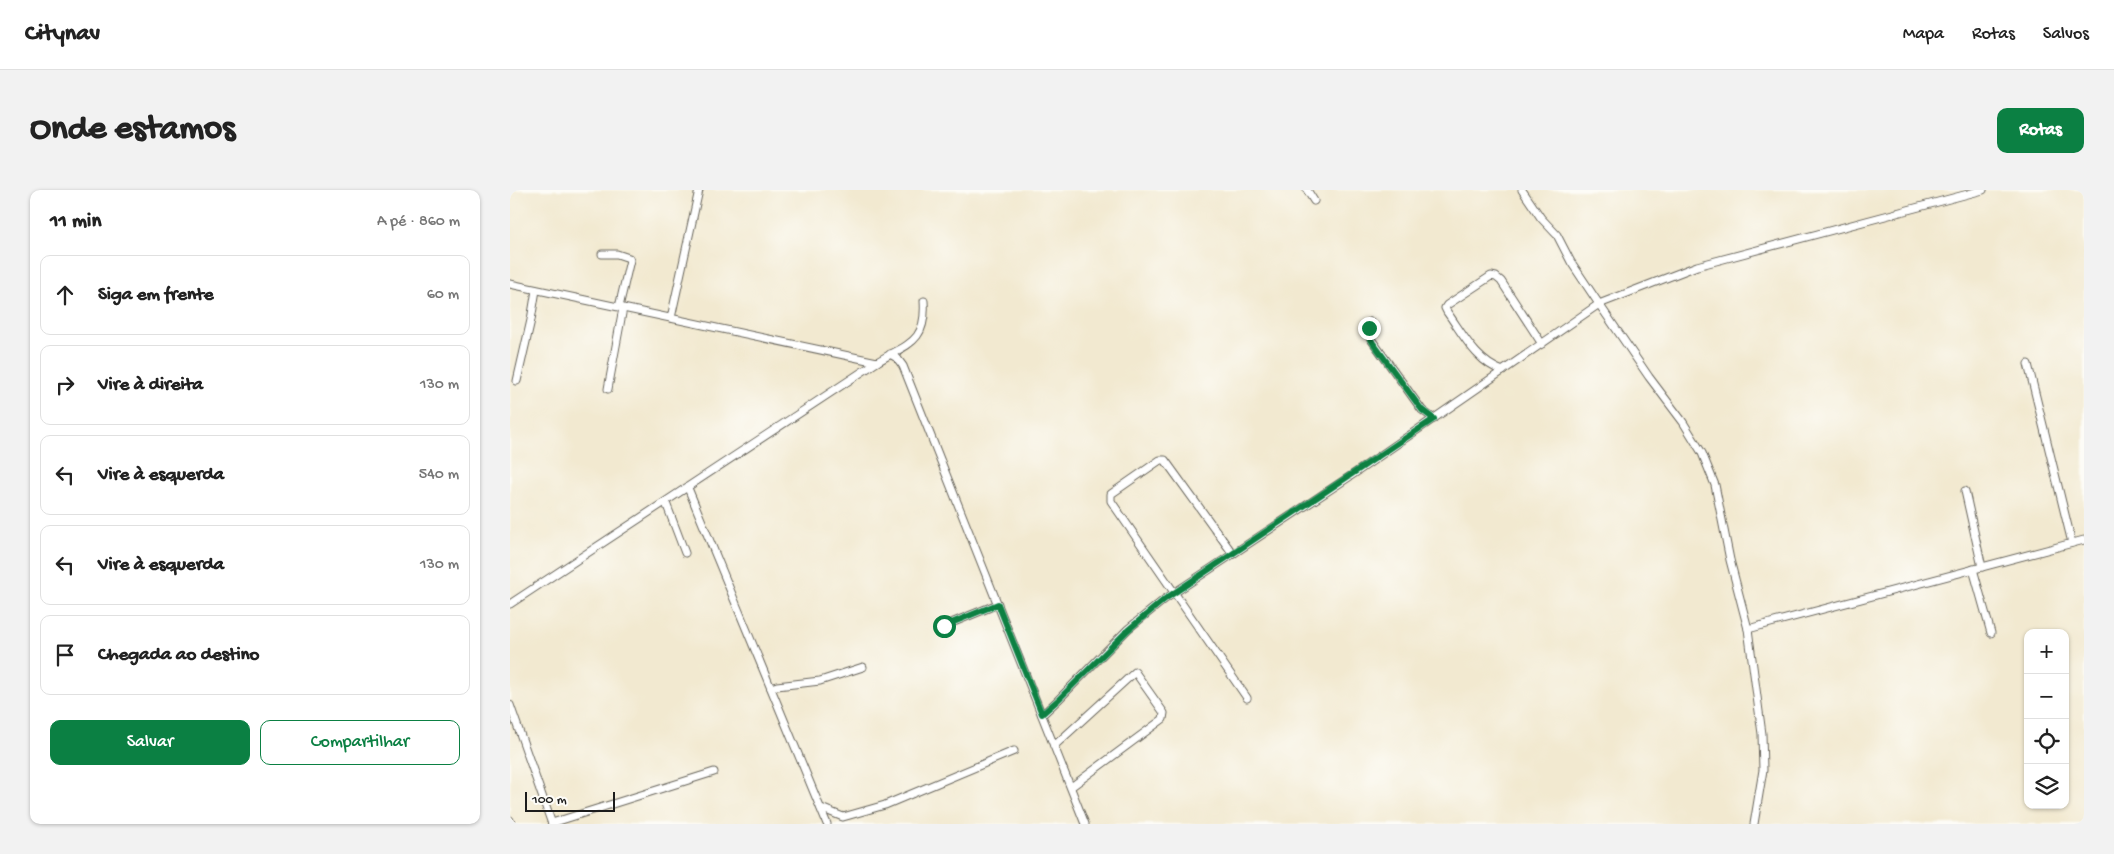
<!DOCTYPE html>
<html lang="pt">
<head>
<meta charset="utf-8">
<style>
	:root { --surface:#fff; --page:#f2f2f2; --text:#222; --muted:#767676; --line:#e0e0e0; --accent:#0b8043 }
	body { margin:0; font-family:"Gochi Hand",sans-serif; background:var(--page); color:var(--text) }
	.controls { position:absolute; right:15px; bottom:15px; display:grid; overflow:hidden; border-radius:10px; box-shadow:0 1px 4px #0004 }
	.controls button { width:45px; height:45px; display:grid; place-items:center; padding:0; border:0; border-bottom:1px solid var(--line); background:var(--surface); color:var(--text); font:25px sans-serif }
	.scale { position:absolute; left:15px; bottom:12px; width:90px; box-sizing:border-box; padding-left:5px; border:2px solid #1c1c1c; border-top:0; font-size:14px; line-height:18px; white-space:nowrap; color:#1c1c1c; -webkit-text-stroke:4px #fdfcf7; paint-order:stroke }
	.stop { position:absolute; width:15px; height:15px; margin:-11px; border:4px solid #0b8043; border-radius:50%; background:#fff }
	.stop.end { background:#0b8043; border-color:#fff; box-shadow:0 1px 5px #0008 }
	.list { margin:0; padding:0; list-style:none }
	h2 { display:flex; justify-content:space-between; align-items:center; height:65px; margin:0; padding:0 20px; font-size:21px }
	h2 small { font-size:16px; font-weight:400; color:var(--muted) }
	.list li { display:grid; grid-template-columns:32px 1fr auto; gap:15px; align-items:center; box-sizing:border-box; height:80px; margin:0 10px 10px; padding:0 10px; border:1px solid var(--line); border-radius:10px }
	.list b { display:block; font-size:19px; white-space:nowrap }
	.list em { font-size:16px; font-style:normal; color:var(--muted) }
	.actions { display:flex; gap:10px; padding:15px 20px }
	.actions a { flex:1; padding:11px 0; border:1px solid var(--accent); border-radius:10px; text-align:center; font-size:18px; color:var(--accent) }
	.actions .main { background:var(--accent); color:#fff }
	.icon { flex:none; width:28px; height:28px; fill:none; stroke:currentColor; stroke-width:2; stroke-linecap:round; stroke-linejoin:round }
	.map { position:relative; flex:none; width:1574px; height:634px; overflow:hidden; border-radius:10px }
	header { display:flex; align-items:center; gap:30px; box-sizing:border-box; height:70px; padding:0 25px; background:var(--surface); border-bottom:1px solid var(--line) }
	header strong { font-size:24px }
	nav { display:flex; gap:28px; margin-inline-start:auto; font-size:18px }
	.intro { display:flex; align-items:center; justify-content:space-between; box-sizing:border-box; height:120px; padding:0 30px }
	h1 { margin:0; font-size:35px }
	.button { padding:12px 22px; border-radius:10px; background:var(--accent); color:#fff; font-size:18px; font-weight:700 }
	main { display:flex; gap:30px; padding:0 30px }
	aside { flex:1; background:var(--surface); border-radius:10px; box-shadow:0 1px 4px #0004 }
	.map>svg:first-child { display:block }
</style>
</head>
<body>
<header>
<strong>Citynav</strong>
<nav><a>Mapa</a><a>Rotas</a><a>Salvos</a></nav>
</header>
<div class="intro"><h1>Onde estamos</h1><a class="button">Rotas</a></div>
<main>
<aside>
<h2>11 min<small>A pé · 860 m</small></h2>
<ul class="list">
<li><svg class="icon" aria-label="ahead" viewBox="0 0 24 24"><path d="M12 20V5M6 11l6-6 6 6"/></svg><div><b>Siga em frente</b></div><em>60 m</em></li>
<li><svg class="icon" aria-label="right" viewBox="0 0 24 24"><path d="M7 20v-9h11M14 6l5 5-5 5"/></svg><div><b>Vire à direita</b></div><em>130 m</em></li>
<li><svg class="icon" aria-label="left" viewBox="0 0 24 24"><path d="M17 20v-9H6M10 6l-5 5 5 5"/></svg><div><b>Vire à esquerda</b></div><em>540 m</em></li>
<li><svg class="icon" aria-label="left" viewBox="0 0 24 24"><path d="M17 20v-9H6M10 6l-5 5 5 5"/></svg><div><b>Vire à esquerda</b></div><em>130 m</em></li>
<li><svg class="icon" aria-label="arrive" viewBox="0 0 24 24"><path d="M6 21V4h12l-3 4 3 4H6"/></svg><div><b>Chegada ao destino</b></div></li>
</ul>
<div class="actions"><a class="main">Salvar</a><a>Compartilhar</a></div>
</aside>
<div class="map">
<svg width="1574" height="634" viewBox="0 0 1574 634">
	<rect width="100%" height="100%" fill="#fdfcf7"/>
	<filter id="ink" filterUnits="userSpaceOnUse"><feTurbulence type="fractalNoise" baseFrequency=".02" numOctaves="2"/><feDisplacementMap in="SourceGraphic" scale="10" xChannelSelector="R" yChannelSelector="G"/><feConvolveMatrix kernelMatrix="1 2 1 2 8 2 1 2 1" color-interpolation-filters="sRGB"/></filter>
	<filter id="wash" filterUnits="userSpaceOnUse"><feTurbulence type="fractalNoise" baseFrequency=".0096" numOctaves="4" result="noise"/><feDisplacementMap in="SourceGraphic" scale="20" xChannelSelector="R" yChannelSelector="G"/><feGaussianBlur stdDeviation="1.12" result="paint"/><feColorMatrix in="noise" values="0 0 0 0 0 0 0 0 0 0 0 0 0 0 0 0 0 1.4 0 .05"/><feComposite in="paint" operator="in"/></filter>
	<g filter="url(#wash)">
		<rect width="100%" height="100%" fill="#f2e9d0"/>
	</g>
	<g filter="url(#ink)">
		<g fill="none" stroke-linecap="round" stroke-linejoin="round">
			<g stroke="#67645b" stroke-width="9">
				<g id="minor">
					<polyline points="797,0 804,11"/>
					<polyline points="1012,0 1031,28 1047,45 1061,72 1089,114 1139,187 1173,232 1192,263 1205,295 1220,370 1238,439 1252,544 1253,580 1244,634"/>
					<polyline points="92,64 107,64 119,68 120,70 109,117"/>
					<polyline points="0,94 367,172"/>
					<polyline points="161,128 189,0"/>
					<polyline points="860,132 858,143 861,149 912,220 924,229"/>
					<polyline points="380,164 387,168 393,176 575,634"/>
					<polyline points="1518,174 1562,353"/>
					<path d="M993,181C966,172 953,144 937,122L935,118L937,115L981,86L986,87L991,91L1032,154"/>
					<polyline points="7,191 21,130 26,100"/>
					<polyline points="98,199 113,118"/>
					<polyline points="178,298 317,634"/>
					<polyline points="1455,301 1472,377"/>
					<polyline points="156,313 175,363"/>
					<polyline points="723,364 655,270 650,270 601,304 601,311 737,508"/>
					<polyline points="1463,379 1481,443"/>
					<path d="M0,414L367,172C396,154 417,154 414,111"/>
					<polyline points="434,436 488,414"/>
					<polyline points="1238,439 1574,350"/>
					<polyline points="261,498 267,496 310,491 353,477"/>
					<polyline points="0,515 42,634"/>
					<polyline points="532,525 548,510 618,439 655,409 845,283 1089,114 1187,76 1473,0"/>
					<polyline points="544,556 625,482 654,523 653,529 561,597"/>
					<polyline points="311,618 333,627 375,615 504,561"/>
					<polyline points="0,630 1,634"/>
					<polyline points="42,633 204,582"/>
				</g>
			</g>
			<use href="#minor" stroke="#fff" stroke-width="7"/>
		</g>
	</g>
	<g fill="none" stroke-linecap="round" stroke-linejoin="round" filter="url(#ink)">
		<polyline stroke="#0b8043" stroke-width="6" points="434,436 488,414 532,524 548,510 618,440 655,409 924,229 912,220 863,153 859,146 859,138"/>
	</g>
</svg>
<div class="controls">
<button>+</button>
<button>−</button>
<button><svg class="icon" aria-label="locate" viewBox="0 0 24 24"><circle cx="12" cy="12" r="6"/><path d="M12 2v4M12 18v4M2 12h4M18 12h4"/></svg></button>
<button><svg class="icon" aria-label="layers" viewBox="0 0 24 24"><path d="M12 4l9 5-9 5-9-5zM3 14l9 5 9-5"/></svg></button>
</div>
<div class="scale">100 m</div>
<div class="stop" style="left:434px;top:436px"></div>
<div class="stop end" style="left:859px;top:138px"></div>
</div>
</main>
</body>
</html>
